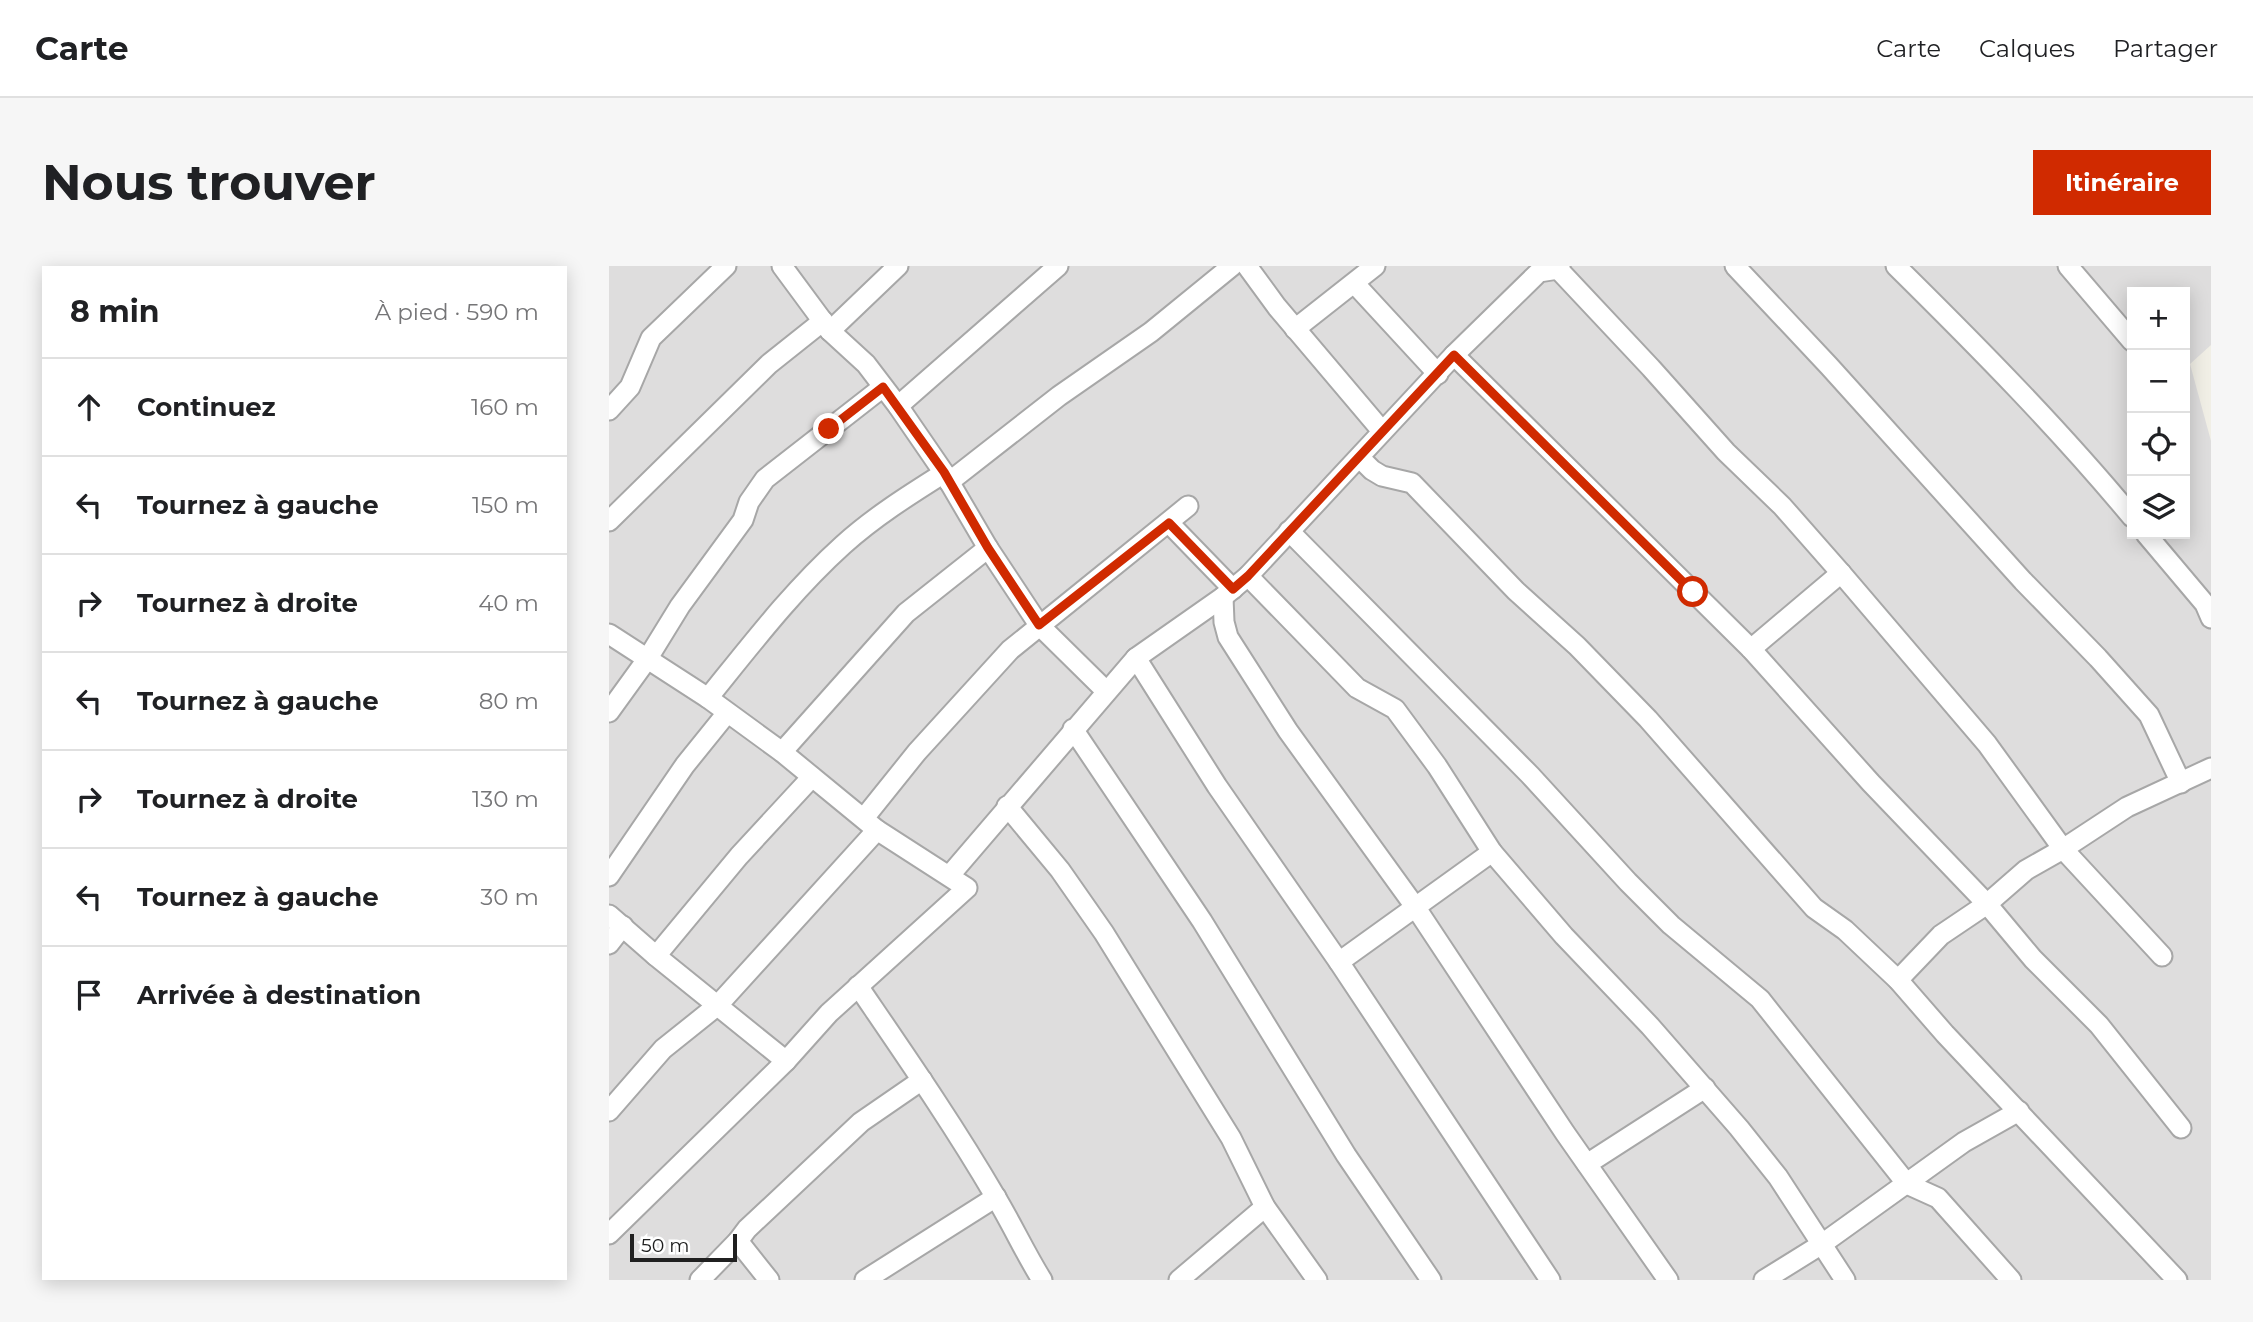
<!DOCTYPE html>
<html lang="fr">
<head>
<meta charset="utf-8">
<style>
	:root { --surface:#fff; --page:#f6f6f6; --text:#202124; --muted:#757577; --line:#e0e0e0; --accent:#d02a00 }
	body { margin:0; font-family:Montserrat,sans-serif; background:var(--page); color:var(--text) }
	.controls { position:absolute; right:21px; top:21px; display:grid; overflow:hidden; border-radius:0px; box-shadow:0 4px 18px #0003 }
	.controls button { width:63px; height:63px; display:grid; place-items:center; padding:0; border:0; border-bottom:2px solid var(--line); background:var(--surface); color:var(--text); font:35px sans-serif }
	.scale { position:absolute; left:21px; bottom:18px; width:107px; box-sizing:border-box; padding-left:7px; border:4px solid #202020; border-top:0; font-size:19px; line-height:24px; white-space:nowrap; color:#202020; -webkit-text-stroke:5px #fff; paint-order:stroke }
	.stop { position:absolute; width:21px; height:21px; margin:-16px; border:5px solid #d02a00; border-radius:50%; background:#fff }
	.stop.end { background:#d02a00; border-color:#fff; box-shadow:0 2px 7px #0008 }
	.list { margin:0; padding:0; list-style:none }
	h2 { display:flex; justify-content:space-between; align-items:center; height:91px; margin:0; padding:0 28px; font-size:30px }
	h2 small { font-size:23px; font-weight:400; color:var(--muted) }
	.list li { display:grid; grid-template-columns:46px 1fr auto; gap:21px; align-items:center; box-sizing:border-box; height:98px; padding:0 28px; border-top:2px solid var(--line) }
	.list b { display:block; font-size:26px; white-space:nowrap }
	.list em { font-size:23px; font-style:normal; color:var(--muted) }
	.icon { flex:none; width:38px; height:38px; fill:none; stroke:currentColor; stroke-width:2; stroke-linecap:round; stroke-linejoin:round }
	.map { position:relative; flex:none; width:1602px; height:1014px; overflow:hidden; border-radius:0px }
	header { display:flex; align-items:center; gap:42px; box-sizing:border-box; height:98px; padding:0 35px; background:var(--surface); border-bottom:2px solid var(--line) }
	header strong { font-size:33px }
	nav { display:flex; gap:38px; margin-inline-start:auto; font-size:24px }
	.intro { display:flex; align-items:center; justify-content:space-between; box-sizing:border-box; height:168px; padding:0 42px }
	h1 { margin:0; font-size:49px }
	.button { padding:18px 32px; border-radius:0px; background:var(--accent); color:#fff; font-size:24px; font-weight:700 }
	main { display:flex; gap:42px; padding:0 42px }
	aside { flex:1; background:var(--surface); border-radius:0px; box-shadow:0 4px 18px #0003 }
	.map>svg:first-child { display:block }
</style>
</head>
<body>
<header>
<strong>Carte</strong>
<nav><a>Carte</a><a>Calques</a><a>Partager</a></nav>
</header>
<div class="intro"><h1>Nous trouver</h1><a class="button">Itinéraire</a></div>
<main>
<aside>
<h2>8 min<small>À pied · 590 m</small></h2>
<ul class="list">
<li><svg class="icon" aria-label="ahead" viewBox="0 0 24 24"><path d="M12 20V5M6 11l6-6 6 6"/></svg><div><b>Continuez</b></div><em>160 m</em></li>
<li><svg class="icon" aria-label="left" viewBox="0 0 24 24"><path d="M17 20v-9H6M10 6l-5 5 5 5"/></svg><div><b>Tournez à gauche</b></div><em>150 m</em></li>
<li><svg class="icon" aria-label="right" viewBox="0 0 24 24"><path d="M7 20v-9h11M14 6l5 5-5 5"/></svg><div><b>Tournez à droite</b></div><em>40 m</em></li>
<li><svg class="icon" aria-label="left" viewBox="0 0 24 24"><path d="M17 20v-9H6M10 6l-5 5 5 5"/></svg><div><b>Tournez à gauche</b></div><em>80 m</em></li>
<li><svg class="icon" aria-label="right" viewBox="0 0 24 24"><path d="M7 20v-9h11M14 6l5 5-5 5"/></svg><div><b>Tournez à droite</b></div><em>130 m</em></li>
<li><svg class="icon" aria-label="left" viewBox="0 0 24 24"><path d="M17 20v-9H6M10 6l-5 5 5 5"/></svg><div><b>Tournez à gauche</b></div><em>30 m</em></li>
<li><svg class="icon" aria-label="arrive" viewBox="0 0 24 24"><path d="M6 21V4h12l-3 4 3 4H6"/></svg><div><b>Arrivée à destination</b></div></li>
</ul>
</aside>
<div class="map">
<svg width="1602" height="1014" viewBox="0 0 1602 1014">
	<rect width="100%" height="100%" fill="#f1efe6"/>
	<path fill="#dedddd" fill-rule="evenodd" d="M0,0H1602V79L1581,98L1602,175V1014H0ZM1523,26H1576V268H1523Z"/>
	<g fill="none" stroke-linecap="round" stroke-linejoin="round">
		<g stroke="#a7a7a7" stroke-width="23">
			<g id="minor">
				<polyline points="173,0 221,65 257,98 289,140 335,207 379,282 430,359 497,425"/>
				<polyline points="638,0 668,41 773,165"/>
				<polyline points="1126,0 1220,100 1414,315 1489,392 1540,449 1572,517"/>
				<path d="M1287,0C1369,81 1450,163 1523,251"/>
				<polyline points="1459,0 1523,75"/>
				<polyline points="949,3 1042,102 1117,186 1173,240 1232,307 1378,478 1454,583 1553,690"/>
				<polyline points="746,18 829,108"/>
				<polyline points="686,63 766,0"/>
				<polyline points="221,65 289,0"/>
				<polyline points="845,89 1142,383 1262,517 1378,638 1424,693 1490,759 1572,862"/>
				<polyline points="289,140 449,0"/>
				<polyline points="0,144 21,121 42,72 117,0"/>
				<polyline points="751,192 763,204 773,210 803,217 907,325 968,380 1039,453 1205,642 1236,664 1289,714 1336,768 1568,1014"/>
				<polyline points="340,216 450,130 542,66 623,0"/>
				<polyline points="0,255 160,98 214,55"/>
				<polyline points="560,257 624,323"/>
				<polyline points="680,265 921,509 1019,616 1062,659 1151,733 1298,918 1329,932 1402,1014"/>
				<polyline points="1537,268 1596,338 1602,352"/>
				<polyline points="639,310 748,422 786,443 828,500 883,586 955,670 1041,760 1130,862 1169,911 1236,1014"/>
				<polyline points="614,331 615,356 619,371 679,465 807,642 956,867 1059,1014"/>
				<polyline points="0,368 99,432 173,486 268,564 358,622 220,747 177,795 0,968"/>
				<polyline points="1142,383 1232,307"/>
				<polyline points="527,392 608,520 730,696 941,1014"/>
				<path d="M99,432C142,379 183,325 234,279C265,251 300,229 335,207"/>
				<polyline points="0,446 39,392 71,340 134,254 140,236 156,213 274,121"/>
				<polyline points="464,463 593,655 737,889 822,1014"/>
				<polyline points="173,486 297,347 379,282"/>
				<polyline points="398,540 451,604 495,667 622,872 656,941 708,1014"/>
				<polyline points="255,552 308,486 401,384 579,240"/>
				<polyline points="341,609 527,392 614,331 639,310 845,89 930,6 949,3 951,0"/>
				<polyline points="0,610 76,499 118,447"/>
				<polyline points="0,649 47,690 177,795"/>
				<polyline points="0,678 14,660"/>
				<polyline points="47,690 130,590 203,511"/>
				<polyline points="730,696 883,586"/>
				<polyline points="1289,714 1332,669 1378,638 1417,604 1454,583 1518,541 1602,502"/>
				<path d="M249,720C296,789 344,858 386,930C403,958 416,987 433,1014"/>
				<polyline points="0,845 54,783 109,739 268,564"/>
				<polyline points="978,898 1096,822"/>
				<polyline points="129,975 160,1014"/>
				<polyline points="91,1014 129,975 138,963 252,856 313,814"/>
				<polyline points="256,1014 387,931"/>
				<polyline points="570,1014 656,941"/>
				<polyline points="1155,1014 1213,978 1355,876 1410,845"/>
			</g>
		</g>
		<use href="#minor" stroke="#fff" stroke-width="19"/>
	</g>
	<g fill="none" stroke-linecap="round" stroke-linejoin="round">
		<polyline stroke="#d02a00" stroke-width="9" points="220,163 274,121 335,206 379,282 430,359 560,257 624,323 639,310 845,89 1084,326"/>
	</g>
</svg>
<div class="controls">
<button>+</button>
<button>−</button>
<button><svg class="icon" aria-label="locate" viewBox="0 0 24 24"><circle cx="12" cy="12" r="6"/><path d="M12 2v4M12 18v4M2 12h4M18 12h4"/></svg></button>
<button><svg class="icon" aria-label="layers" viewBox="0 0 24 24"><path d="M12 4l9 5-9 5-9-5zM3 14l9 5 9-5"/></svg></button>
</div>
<div class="scale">50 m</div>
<div class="stop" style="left:1084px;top:326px"></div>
<div class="stop end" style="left:220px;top:163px"></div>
</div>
</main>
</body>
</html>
